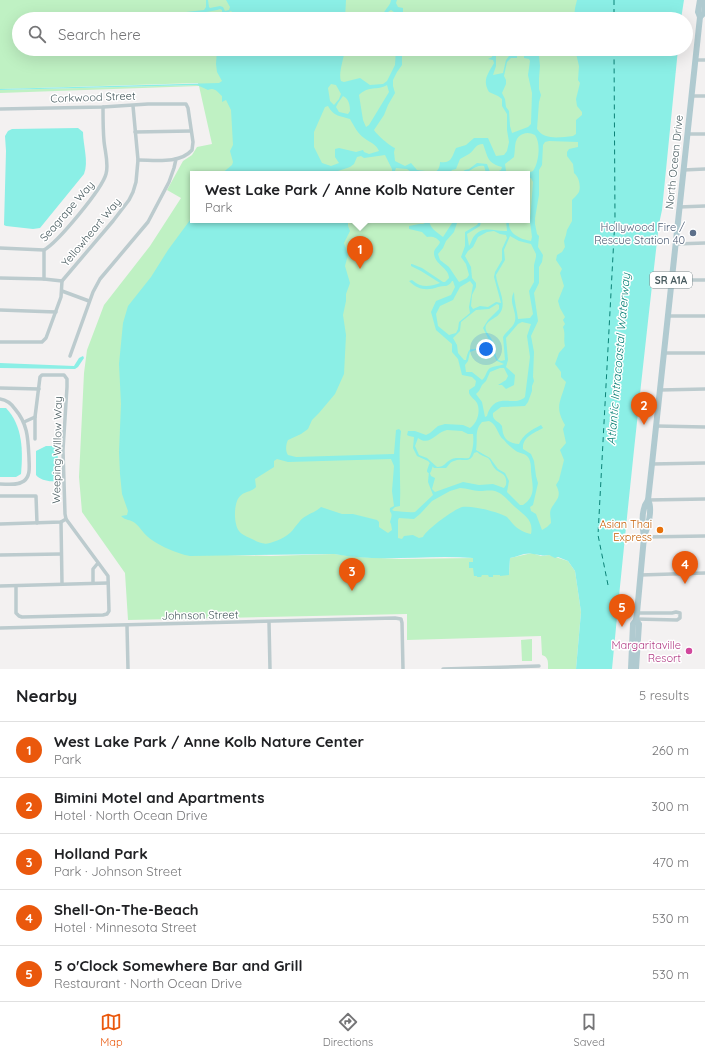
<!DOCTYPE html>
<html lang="en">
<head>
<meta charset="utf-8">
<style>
	:root { --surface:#fff; --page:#f6f6f6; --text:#202124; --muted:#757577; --line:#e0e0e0; --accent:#ea580c }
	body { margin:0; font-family:Quicksand,sans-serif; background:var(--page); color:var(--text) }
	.you { position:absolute; left:486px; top:349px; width:14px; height:14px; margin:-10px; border:3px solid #fff; border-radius:50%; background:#1a73e8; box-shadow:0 0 0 6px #1a73e833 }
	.badge { display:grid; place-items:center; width:26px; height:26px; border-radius:50%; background:var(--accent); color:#fff; font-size:13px; font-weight:700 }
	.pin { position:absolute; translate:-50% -33px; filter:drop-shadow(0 1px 2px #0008) }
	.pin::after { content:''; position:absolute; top:21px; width:14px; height:12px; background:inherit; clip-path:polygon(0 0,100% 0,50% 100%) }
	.popup { position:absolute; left:190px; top:171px; width:340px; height:52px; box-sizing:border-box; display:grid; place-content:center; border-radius:0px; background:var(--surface); filter:drop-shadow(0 1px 3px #0005); font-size:13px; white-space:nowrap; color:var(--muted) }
	.popup b { font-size:15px; color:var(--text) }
	.popup::after { content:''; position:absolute; left:50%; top:100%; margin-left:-8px; border:8px solid transparent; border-top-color:var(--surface) }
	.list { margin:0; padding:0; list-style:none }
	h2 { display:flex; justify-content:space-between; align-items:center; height:52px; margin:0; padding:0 16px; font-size:17px }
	h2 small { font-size:13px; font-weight:400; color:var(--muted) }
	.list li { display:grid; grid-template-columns:26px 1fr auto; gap:12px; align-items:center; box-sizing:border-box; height:56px; padding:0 16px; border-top:1px solid var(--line) }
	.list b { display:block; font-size:15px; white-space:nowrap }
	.list p { margin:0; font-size:13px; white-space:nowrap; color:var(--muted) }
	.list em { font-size:13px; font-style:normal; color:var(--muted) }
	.icon { flex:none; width:22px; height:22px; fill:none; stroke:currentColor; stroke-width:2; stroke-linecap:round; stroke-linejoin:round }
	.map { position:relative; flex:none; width:705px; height:669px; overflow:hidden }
	.search { position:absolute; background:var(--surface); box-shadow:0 4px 16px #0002; left:12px; right:12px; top:12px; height:44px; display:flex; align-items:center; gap:10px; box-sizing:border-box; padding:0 14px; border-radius:22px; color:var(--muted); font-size:15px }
	.sheet { height:332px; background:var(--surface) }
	nav { display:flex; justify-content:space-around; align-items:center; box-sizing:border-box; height:56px; border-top:1px solid var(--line); background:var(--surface); font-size:11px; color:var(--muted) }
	nav a { display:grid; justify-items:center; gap:2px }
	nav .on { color:var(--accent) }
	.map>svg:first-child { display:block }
</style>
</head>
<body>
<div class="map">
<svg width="705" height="669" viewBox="0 0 705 669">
	<rect width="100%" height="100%" fill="#f3f1f1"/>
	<g fill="#bff1c3" fill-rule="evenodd">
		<path d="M0,0H593L594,19H19V49H596L564,549L187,554L271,556L334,554L358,557L401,559L474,558V563L469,568H473L481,575H489V577H493V575H509L510,558L532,553L541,556L549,555L568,561L575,571L581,612L576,669H548C548,663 549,657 542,655L541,636L407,640V614L128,620L125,573L82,512L79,477L84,373L87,350L104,305L150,246L181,198L167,190L183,161L192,155L197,147L212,144L199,86L0,93ZM198,83V85L1,90V89ZM193,174H527V220H193Z"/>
		<polygon points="532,639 532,661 522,661 521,640"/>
	</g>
	<g fill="#8befe6" fill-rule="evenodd">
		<path d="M206,0H208L209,7L210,8L220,6L223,7L225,11L229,10L230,7L226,0H346L345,19H230L232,12L231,11L226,13L219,19H205L217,16L222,13V10L220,9C210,13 188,12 183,19H181V15L186,12L204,10L206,7Z"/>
		<path d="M391,0H397L396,3L398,7L403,8V19H396L394,12L391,10L388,12L386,16H383C384,9 390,7 391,0Z"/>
		<polygon points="577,0 684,0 681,19 574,19 575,8"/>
		<path d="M217,49H345C344,58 338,74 341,81L344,82L360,78L370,85L383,84L387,81L395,65L396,49H402V65L397,72L393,80V86L395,93L388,105L384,115L374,130C376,134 391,147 395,148L394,152L395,161L405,166L411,163L417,170L433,172C438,172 440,167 440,162C452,164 452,156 456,148L466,145L474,138H488L496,156L504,155L507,151L509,142L507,130V114L502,106V99L498,96L489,92C482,80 488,74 494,63L493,60L488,59L492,57L493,54L497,49H502L496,55V66L493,75L503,73L506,60L509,56V49H510L512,54H517V58H511L507,62L504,76L506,80V84L502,93L505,99L506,107L509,111L510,126L512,133L528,127L531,124L532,93L528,75L530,61L529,59L524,58V56L526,54L531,53L533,49H541L539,56L540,66L539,78V89L541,95L539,102L537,129C545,141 561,137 573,136L576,134V120L582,115V112L577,106L576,99L580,83L578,80L579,66L575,49H678L662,210L659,224C642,372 626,521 612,669H576L581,612L575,571L568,561L558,557L555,558L549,555C541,556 541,555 533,554C525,552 517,557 510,558L509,575L500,576V575H493V577H489L488,575H482L481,577H477V576H474L473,568H469V562H473V558C427,554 380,563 334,554L190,556C178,554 157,545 148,537C143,533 140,527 135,523C130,519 126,521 121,516L127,515L128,511L122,494L120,474L119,452L121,404L119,364L123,323L128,306L151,277L168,250L193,216V220H348V226L350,231L344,243L348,255L345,266L350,283L346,294V301L343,315L346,335L344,374L335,394L319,413L312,420L308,429L301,434L288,440C286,444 285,451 288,455L296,457L394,454L396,430L399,429L401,431C398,455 401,478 400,502V506L395,507L392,510L394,511C401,511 408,513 415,512L433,495L428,482L429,471L431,476L435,478L432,489L435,492L463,482L479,485L493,484L504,488L506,485C508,471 498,475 493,466C491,463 491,461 488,458C484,456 480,455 477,452L474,453C470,465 462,457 454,461C450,462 449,465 446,468H434L428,461L417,456L413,448L414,437L409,436L407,435L408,431H415L426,435L430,433L438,426L445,424L463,425L470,428C477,423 481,412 477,403C475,399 471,398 469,393V390L475,386L476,381L472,377L462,375L458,359L452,352V344L436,330L431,312L436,301L451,295L455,287L453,281H452C448,288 444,285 438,287C427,291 418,290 409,281L412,280C421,288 429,287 440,283L421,271L411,266V264H412L422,268L443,282H445L449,278C449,268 434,264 434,253C434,248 439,246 440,242C437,237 432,236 427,237L422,232L409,229V226L419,224H423L425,223V220H429C430,229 437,232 443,237L454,220H458L454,232L446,241L443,248L438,254L440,260L449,267L459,282L467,278L469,275L466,264L461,257L465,246V232L477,225L480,220L481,221L480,226L467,234L469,246C471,243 472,238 475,235C485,225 495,232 507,231L506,220H509C507,233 519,239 531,241L532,237L530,222L533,182L531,178H527V174H526L533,171C539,163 541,143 535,135C531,133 527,132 523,134C513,138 516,148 514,157L505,164L506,171C503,173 490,177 486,173C485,171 485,168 484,166C475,164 469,174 459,174L465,170L469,169L477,163L487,164L490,172L494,173L501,170L502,167C487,163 488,157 483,144C475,144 475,150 469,154C466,156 463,157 460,159L456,169L452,170L449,174H410L411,172L407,169L396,168L394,174H392V169L385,155L364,158L361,156L357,157L354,164L350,167L329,174H221L232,165L233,162L230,151L233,145L231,110L226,100L222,102V96C217,92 215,87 208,90L197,85L0,90V89L219,83L222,81L217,72L216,64ZM331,84L336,85L341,94L339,99L334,105L330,101L328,88ZM387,85L389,92L369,125L366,127L363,120L359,95C369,85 377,91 387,85ZM343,96C349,99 350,105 350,111L348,114L339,112L336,107L338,103ZM328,106C333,116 340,116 350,119C354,126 358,134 364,138C371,143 376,144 379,151L369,154L364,152L363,150L356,152L339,148L335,149V157L339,163L331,166L322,163L314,147V132L325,107ZM549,141L578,142V147L569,149L567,152V156L573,164L574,173C579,177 581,186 579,192C577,195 574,198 572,200V221L567,230L566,235L564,241L565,247L562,252L557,255L556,260L562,269L560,273L564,286L558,301L560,308L565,317L563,320L565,324L563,327C566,335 563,338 565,346L559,353L555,364L561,372V377L566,382C561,401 554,406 565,425L563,429L566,443L560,450L564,460L559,480L556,485C563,497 555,501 551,509C549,513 551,518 551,523L547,527L542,530L536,514L531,511L530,507L533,505L538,483L536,476L534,461L531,454L523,449C522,437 534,433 543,428L541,425C531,430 523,435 519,444C511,443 505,441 503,433C503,433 502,427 502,426C498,420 492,421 493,413L501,407L525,406L528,402L532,391V386L534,381L533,377L534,352L531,336L538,321L534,293L539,283V267L542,262L543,255L538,247L539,236L537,234L535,224V218L539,195V170L542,165L543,145L545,142ZM494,231L500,234L506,235L507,238L502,249V260L495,272L494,277L501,303L496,302L488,307L480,306L473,309L471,306L472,295L476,287V283L472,278L471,267L465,256L468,251L473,247L478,237L487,232ZM510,236L519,241L531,244L536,254V257L534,265V282L529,291L533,314L530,318L518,319C517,310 514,301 514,292C508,303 517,310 515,321C513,328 506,331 503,337L505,360L501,361L497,359C495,354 495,349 494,344C492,335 478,329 491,320C496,317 500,315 502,309C505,298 497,286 496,275L505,260L504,250ZM470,281L473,285L469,307L470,313L459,322L458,329L456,333L449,335L438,326L436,314L440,306L453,300L460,287ZM497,304L499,305V309L488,320L483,328L490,342H484C482,343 481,345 479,347C470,353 470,343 466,360H464L458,353L457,345L453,338L460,331L461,322L476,310L489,309ZM522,322L531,324L527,336L530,357L525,397C514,408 495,390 487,416L485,417L482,402L476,394L479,391L482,385L486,381L490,372L500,368H504L508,376L506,380L498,385H502L506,389L514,385L515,375L506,367L508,360L506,338L518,324ZM484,344H490C493,349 493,356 497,361L504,364C500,366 494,366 490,368C486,371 486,377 482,380L472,372H466L465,365L468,361L470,352L478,349ZM489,421C498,425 497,435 504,440C507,444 512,448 516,451C519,453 524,453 527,456C531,460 531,466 531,471C532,485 537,495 523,505H520L507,492L509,481L505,473L498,469L490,458L476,450C478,438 474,431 482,422ZM447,430L462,431L468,434H473C474,441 473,452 469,458C463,459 457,457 452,459C445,462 445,467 437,467L427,458L419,455L415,446L418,438C430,447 436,432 447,430ZM277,459L288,462L391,459L394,466L392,491L394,506L390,508C389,515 394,510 390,522L391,524L392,530L388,533L379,527V522L377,520L353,514H342L321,507C314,513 310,513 303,518C300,520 298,524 295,527C289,536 280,540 270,543C263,545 258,542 252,539C248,537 242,535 239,531C234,524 234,509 237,501C242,490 249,494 256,487L255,479L274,467V461ZM460,488C467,488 473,491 479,491C485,491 489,490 495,491C504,494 508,501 515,507C524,515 534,520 531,534C525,533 517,529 513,524C511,522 509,519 507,517C498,512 472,505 462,507C453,510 427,529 423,537L419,538L413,535L404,536L402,539L398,538V520L399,518L414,519L420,514L432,501L450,491Z"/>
		<path d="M78,128L83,132C83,145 89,162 84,174L40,228L33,229L6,226L4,225L6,151L5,136L8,131L12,129Z"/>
		<polygon points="83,356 84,358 78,367 75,369 0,368 0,363 74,366 79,358"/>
		<path d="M0,408H6C23,426 23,451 21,474L16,477H0Z"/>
		<path d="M46,446H55L58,451L57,478L55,481C49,482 40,480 36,475V451Z"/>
	</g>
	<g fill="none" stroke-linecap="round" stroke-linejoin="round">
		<polyline stroke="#8befe6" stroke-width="4" points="429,471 431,465"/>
		<g stroke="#0b8277" stroke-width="1" stroke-dasharray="5 4" stroke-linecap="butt">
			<polyline points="614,0 614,19"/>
			<polyline points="608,585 598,535 615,218 614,49"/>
		</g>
		<g stroke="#bccbce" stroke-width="3.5">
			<polyline points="696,60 705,60"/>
			<polyline points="692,96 705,96"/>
			<path d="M0,109L103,107L148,104H186L188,108L193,142L192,150C180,164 155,160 138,160"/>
			<polyline points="135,132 191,131"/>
			<polyline points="687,134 705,134"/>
			<polyline points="683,170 705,169"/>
			<polyline points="679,207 705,206"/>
			<polyline points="675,244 705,243"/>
			<polyline points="0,248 44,250"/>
			<polyline points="0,278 44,279 62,281"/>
			<path d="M44,279V250C58,242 102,189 106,174C109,164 105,152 104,141C103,130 103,119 103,107"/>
			<polyline points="671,280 705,280"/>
			<polyline points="62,291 89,301"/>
			<polyline points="0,310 56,312"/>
			<polyline points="668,316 705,316"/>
			<polyline points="0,342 42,342 46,338 61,297 62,281 113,221 129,200 133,192 136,182 138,160 133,106"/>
			<polyline points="664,353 705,353"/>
			<polyline points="70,356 93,292 100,279 148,222 169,182 174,168 176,159"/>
			<polyline points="0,388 39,389"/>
			<polyline points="660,390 705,389"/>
			<path d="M0,399C7,400 11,403 15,409C28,424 28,439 29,458C29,465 31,476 24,481C17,486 8,484 0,484"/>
			<polyline points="24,422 35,417"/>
			<polyline points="656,426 705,427"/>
			<polyline points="652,464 705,463"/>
			<polyline points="0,496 36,496 37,523"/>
			<polyline points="648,500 705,499"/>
			<polyline points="61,522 62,584"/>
			<polyline points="0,524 61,522 66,519"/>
			<polyline points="644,537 705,536"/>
			<polyline points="0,555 61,554"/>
			<polyline points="640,575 705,573"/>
			<polyline points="93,583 93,569 98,563"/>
			<polyline points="0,586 108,583"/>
			<polyline points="16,586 16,613 19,616 22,617 103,615 107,614 109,611 108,576 66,519 65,514 63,450 67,387 67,379 64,375 42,375 40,377 35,417 35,439"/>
			<polyline points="636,619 677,620 680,618 680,613 676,612 672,613 637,613"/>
			<polyline points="269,622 270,669"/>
			<polyline points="127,626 128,669"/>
			<polyline points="0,628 395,618 401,619 402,623 403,669"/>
			<polyline points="443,669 539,666"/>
		</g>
		<g stroke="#b0cad0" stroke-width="6">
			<polyline points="700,17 704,13 705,0"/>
			<path d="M644,537C642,525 641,509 648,500L652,464L700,17L698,12L700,0"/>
			<polyline points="631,669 633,624 636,620"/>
			<path d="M636,669L639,624L636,620L637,613L644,537C648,527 653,509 648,500"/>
		</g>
	</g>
	<circle fill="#5c6f8a" stroke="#fff" stroke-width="1.5" cx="693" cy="233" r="4"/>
	<circle fill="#e8710a" stroke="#fff" stroke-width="1.5" cx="660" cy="530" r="4"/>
	<circle fill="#d1479c" stroke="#fff" stroke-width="1.5" cx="689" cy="651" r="4"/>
	<g text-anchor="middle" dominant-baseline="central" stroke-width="3" stroke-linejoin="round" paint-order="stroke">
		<rect fill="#fff" stroke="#7f8c8f" stroke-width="1" x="650" y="272" width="42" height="16" rx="3"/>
		<g font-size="10" font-weight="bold" fill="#485b5f">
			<text x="671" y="280">SR A1A</text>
		</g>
		<g font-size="11" fill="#485b5f" stroke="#fff">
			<text transform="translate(93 97) rotate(-2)">Corkwood Street</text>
			<text transform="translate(674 162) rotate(-84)">North Ocean Drive</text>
			<text transform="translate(67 211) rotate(-49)">Seagrape Way</text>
			<text transform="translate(91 232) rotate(-50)">Yellowheart Way</text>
			<text transform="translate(57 450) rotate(-89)">Weeping Willow Way</text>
			<text transform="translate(200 615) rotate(-1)">Johnson Street</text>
		</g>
		<g font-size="11" fill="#4e5e75" stroke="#fff" text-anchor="end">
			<text x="685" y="227">Hollywood Fire /<tspan x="685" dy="13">Rescue Station 40</tspan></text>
		</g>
		<g font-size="11" fill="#c56008" stroke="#fff" text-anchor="end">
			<text x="652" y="524">Asian Thai<tspan x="652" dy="13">Express</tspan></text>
		</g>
		<g font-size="11" fill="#b23c85" stroke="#fff" text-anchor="end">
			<text x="681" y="645">Margaritaville<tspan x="681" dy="13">Resort</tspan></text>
		</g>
		<g font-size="12" font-style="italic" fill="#0b8277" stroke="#fff">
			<text transform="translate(618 359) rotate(-85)">Atlantic Intracoastal Waterway</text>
		</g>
	</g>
</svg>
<div class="you"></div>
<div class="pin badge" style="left:360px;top:269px">1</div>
<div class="popup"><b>West Lake Park / Anne Kolb Nature Center</b>Park</div>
<div class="pin badge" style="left:644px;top:425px">2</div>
<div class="pin badge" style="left:352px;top:591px">3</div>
<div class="pin badge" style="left:685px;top:584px">4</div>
<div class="pin badge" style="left:622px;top:627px">5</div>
<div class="search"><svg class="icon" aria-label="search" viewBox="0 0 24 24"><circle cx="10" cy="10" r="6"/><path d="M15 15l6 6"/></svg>Search here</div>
</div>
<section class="sheet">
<h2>Nearby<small>5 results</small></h2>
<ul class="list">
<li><span class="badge">1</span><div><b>West Lake Park / Anne Kolb Nature Center</b><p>Park</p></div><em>260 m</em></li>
<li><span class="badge">2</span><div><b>Bimini Motel and Apartments</b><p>Hotel · North Ocean Drive</p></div><em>300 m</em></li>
<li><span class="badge">3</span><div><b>Holland Park</b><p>Park · Johnson Street</p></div><em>470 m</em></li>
<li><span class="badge">4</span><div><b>Shell-On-The-Beach</b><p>Hotel · Minnesota Street</p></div><em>530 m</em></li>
<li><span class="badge">5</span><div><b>5 o'Clock Somewhere Bar and Grill</b><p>Restaurant · North Ocean Drive</p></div><em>530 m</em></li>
</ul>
</section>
<nav>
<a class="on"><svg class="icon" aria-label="map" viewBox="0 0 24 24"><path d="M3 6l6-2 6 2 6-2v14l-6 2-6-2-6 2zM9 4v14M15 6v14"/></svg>Map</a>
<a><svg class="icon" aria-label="directions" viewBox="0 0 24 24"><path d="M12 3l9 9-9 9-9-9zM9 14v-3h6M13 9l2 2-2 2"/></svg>Directions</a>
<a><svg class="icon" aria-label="saved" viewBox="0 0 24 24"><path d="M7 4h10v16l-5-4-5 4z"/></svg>Saved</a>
</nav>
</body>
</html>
